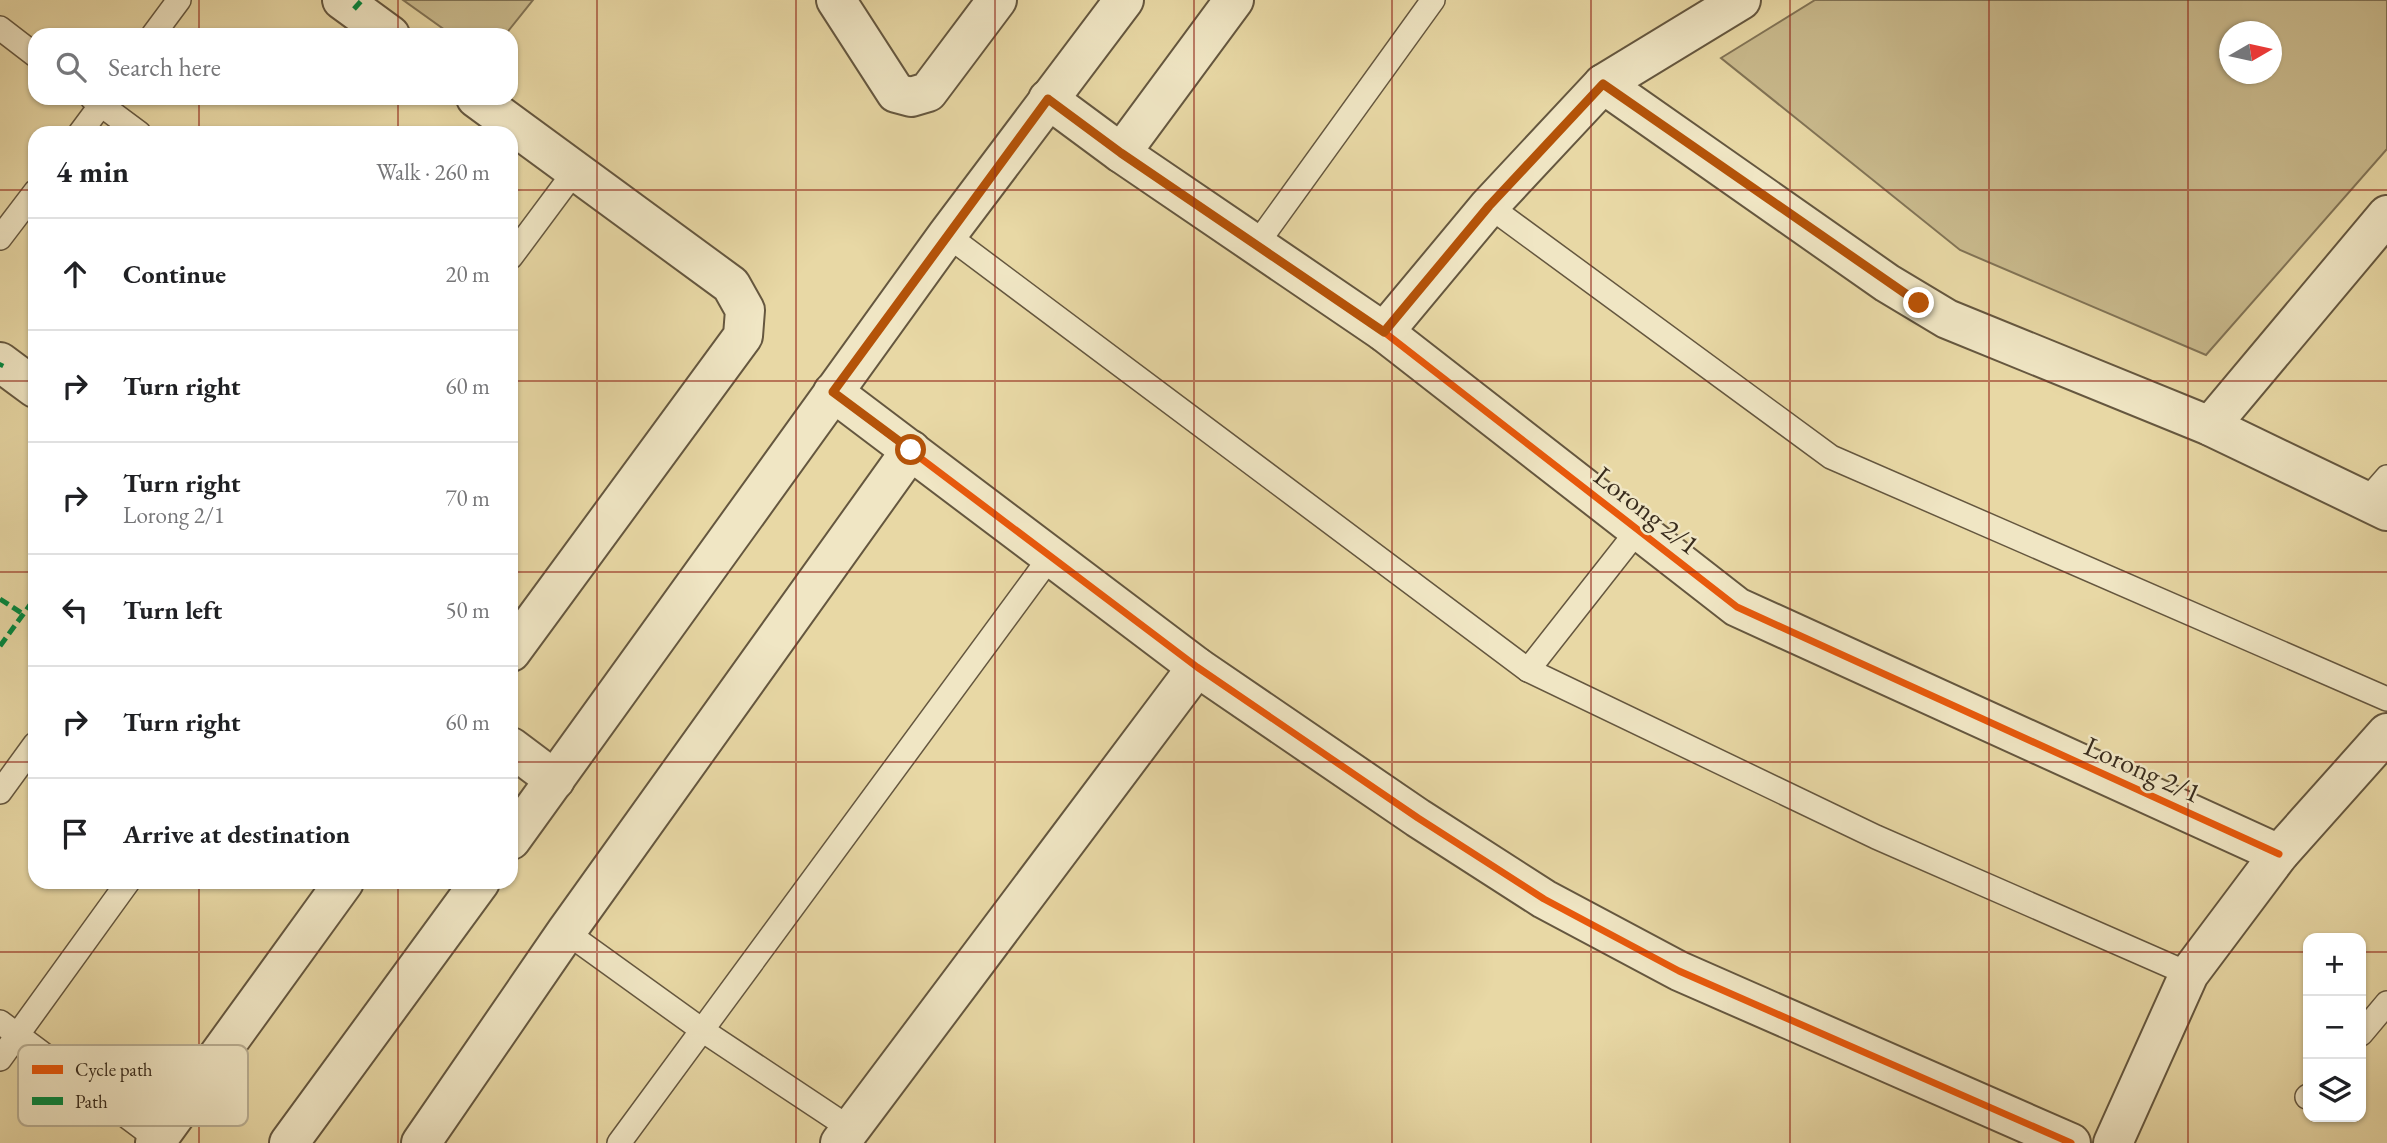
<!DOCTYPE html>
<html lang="en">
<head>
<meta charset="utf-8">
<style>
	:root { --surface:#fff; --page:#f2f2f2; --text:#202124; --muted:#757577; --line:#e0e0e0 }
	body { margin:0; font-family:"EB Garamond",serif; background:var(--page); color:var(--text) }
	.controls { position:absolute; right:21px; bottom:21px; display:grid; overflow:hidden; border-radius:14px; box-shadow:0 2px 5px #0004 }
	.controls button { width:63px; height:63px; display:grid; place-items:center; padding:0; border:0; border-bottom:2px solid var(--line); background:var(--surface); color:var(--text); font:35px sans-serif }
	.compass { position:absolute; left:2219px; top:21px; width:63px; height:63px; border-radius:50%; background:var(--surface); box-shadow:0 2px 5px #0004; rotate:81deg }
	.stop { position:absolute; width:21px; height:21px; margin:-16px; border:5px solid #b45309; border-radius:50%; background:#fff }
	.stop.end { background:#b45309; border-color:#fff; box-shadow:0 2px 7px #0008 }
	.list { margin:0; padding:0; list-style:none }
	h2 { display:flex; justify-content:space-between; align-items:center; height:91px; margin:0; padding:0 28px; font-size:30px }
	h2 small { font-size:23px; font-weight:400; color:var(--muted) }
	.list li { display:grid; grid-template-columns:46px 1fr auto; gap:21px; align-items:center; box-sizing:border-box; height:112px; padding:0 28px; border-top:2px solid var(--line) }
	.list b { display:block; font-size:26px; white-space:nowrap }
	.list p { margin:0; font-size:23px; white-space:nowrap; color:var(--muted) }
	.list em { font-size:23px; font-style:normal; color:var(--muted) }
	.icon { flex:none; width:38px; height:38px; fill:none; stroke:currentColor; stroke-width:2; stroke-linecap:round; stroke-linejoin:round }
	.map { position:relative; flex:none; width:2387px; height:1143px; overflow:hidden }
	.search { position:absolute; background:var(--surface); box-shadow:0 2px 5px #0004; left:28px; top:28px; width:490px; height:77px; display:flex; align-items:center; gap:18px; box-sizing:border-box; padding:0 24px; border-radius:21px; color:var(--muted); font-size:26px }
	.panel { position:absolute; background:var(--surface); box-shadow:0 2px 5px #0004; left:28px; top:126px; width:490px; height:763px; border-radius:21px }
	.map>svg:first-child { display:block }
</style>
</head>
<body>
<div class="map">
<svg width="2387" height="1143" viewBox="0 0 2387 1143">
	<rect width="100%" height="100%" fill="#e8d8a5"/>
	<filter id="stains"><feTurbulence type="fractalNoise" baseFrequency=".00286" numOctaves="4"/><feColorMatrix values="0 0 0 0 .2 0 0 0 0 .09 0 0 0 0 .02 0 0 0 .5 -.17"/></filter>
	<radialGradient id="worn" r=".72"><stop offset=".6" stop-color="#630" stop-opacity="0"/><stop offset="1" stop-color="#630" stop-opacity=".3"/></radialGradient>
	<g fill="#cabb8e" stroke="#827456" stroke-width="2" fill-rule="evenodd">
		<polygon points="403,0 533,0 505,35 452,35"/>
		<path d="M1815,0H2387V149L2206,355L1960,250L1721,58ZM2230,32H2272V74H2230Z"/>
	</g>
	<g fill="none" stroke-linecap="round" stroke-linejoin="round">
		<g stroke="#65573f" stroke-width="26">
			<g id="lane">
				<polyline points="0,28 35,55"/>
				<polyline points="153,35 179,0"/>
				<polyline points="92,98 139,133"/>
				<polyline points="80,133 106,98"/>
				<polyline points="1489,206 1831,457 2387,699"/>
				<polyline points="947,235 1528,670 1876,837 2189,974"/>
				<polyline points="0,238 35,192"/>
				<polyline points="1256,245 1433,0"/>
				<polyline points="511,257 575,171"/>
				<polyline points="2366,501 2387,477"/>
				<polyline points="1528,670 1638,530"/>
				<polyline points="0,792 35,744"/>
				<polyline points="566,932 702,1030 851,1129"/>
				<polyline points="0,1022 157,1139"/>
				<polyline points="2361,1034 2387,1003"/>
				<polyline points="0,1059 128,882"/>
				<polyline points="2307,1097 2308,1096"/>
				<polyline points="619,1143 1051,556"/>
			</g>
		</g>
		<g stroke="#65573f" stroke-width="42">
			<g id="street">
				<polyline points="342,0 390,35"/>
				<polyline points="836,0 896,93 911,97 928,92 997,0"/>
				<polyline points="1603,84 1887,283 1947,319 2210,426 2387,511"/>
				<polyline points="476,98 731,285 745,310 743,336 511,652"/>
				<polyline points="1048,99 1121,153 1384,332 1737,607 2279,854"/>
				<polyline points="1121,153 1234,0"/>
				<polyline points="1384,332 1489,206 1603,84 1741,0"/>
				<polyline points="0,362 35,388"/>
				<polyline points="833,392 1197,667 1418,818 1544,899 1679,971 2071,1143"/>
				<polyline points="2210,426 2387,215"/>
				<polyline points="511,747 555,780"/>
				<polyline points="511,840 947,235 1124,0"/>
				<polyline points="155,1143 344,882"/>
				<polyline points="289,1143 480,882"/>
				<polyline points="421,1143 566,932 911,450"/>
				<polyline points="840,1143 1197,667"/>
				<polyline points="2113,1143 2189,974 2279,854 2387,733"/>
			</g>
		</g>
		<use href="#lane" stroke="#f0e6c4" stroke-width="23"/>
		<use href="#street" stroke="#f0e6c4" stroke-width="38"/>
		<g stroke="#00873e" stroke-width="5" stroke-dasharray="10 5" stroke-linecap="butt">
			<polyline points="354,9 362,0"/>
			<polyline points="0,367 2,363"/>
			<polyline points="0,599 23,614"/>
			<polyline points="0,646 35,598"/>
		</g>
		<g stroke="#f0e6c4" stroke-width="11">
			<g id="cycleway">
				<polyline points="1048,99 1121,153 1384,332 1737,607 2279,854"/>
				<polyline points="833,392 1197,667 1418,818 1544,899 1679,971 2071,1143"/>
			</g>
		</g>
		<use href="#cycleway" stroke="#e8590c" stroke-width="7"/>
	</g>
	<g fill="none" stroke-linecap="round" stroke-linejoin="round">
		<polyline stroke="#b45309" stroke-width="9" points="911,450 833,392 1048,99 1121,153 1384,332 1489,206 1603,84 1919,303"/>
	</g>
	<path fill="none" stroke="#8f2418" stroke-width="2" stroke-opacity="0.55" d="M199,0V35M398,0V35M597,0V1143M796,0V1143M995,0V1143M1194,0V1143M1392,0V1143M1591,0V1143M1790,0V1143M1989,0V1143M2188,0V1143M199,98V133M398,98V133M0,190H35M511,190H2387M0,381H35M511,381H2387M0,572H35M511,572H2387M0,762H35M511,762H2387M199,882V1143M398,882V1143M0,952H2308M2361,952H2387"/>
	<g text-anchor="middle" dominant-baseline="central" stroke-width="5" stroke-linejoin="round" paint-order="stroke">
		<g font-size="28" fill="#392c1d" stroke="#f0e6c4">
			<text transform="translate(1647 510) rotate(38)">Lorong 2/1</text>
			<text transform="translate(2143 769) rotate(24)">Lorong 2/1</text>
		</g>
	</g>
	<rect x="18" y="1045" width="230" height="81" rx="10" fill="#f0e6c4" stroke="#b9ae92" stroke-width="2"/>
	<rect x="32" y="1065" width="31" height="9" fill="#e8590c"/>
	<rect x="32" y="1097" width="31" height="8" fill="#00873e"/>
	<g font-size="19" fill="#392c1d">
		<text x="75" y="1076">Cycle path</text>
		<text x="75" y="1108">Path</text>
	</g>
	<rect width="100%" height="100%" filter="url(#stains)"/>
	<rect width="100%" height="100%" fill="url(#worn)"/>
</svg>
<div class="controls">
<button>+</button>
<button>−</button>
<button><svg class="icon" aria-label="layers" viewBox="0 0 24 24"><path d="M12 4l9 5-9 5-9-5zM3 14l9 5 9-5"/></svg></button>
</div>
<svg class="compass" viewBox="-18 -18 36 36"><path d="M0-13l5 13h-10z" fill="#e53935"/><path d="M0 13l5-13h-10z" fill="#757577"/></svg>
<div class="stop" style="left:911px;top:450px"></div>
<div class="stop end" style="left:1919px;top:303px"></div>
<div class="search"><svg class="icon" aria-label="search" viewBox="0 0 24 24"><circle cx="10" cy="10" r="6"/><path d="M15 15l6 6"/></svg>Search here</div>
<section class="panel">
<h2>4 min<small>Walk · 260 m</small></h2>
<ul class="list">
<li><svg class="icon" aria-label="ahead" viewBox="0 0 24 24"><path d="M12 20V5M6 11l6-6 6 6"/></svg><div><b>Continue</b></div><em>20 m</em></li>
<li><svg class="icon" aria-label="right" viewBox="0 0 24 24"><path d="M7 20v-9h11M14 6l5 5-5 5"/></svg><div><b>Turn right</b></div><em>60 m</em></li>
<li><svg class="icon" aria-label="right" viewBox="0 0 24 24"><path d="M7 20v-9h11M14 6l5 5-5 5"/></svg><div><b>Turn right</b><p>Lorong 2/1</p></div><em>70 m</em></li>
<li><svg class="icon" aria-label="left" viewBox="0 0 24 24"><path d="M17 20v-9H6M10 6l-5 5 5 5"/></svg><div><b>Turn left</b></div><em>50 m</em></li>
<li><svg class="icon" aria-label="right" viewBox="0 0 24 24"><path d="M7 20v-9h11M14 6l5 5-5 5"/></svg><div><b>Turn right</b></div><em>60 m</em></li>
<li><svg class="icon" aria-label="arrive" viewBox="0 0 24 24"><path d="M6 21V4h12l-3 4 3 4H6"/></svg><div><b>Arrive at destination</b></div></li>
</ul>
</section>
</div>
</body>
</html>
